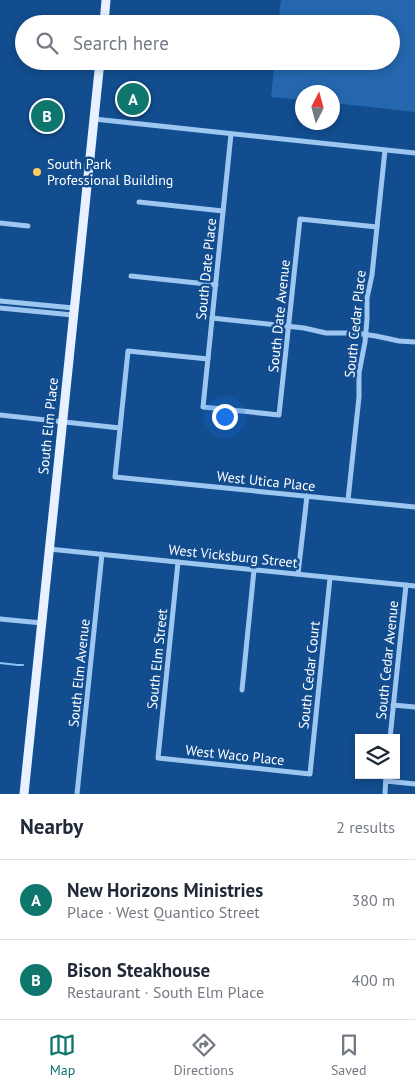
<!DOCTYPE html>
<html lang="en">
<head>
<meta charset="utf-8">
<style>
	:root { --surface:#fff; --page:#f6f6f7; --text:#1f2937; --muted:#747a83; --line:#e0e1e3; --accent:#0f766e }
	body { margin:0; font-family:"PT Sans",sans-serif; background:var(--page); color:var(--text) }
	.controls { position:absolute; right:15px; bottom:15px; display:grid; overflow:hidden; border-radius:0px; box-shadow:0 2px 8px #0003 }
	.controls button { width:45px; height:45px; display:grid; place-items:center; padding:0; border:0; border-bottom:1px solid var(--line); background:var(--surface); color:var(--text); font:25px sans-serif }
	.compass { position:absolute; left:295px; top:85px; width:45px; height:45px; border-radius:50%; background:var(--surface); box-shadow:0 2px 8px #0003; rotate:6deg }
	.you { position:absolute; left:224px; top:416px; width:18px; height:18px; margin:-12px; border:4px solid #fff; border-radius:50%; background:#1a73e8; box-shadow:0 0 0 8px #1a73e833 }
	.badge { display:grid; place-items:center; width:32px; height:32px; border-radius:50%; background:var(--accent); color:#fff; font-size:16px; font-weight:700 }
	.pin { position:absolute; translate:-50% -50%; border:2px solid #fff; box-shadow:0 1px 5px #0006 }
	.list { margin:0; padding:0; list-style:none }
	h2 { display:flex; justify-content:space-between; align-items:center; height:65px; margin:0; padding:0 20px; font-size:21px }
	h2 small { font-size:16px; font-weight:400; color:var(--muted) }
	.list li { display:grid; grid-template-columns:32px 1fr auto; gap:15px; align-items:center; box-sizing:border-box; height:80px; padding:0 20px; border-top:1px solid var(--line) }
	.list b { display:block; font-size:19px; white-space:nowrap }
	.list p { margin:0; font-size:16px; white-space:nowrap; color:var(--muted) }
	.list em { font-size:16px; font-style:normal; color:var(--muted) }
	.icon { flex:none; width:28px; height:28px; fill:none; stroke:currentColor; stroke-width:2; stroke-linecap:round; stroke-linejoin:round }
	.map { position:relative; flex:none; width:415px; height:794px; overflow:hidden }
	.search { position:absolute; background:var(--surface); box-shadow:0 2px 8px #0003; left:15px; right:15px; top:15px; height:55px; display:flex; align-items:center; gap:12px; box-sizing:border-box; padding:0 18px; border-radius:28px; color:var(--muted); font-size:19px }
	.sheet { height:225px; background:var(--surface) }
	nav { display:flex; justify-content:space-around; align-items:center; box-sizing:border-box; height:70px; border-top:1px solid var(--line); background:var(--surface); font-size:14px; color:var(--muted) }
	nav a { display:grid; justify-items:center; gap:2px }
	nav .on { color:var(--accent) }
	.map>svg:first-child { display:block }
</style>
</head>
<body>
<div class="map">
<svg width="415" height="794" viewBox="0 0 415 794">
	<rect width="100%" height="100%" fill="#124d8f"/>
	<polygon fill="#2467ae" points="281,0 415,0 415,112 333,103 332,92 302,92 302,100 271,97 275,61 391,61 391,24 278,24"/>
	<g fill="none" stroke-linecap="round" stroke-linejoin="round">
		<polyline stroke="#8fc1f5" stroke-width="2" points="0,663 18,665 23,665"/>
		<g stroke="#9dc6f1" stroke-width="5">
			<polyline points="94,119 415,153"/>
			<polyline points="231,134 203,407 279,415 300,219 377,227"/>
			<polyline points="139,202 223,211"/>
			<polyline points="0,223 28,226"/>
			<polyline points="131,276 216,285"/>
			<polyline points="0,301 74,308"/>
			<polyline points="0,308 73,315"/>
			<polyline points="212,318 304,328 326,333 355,333 376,336 399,341 415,342"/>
			<polyline points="208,359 128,351 115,477 415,507"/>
			<polyline points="0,415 120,428"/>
			<polyline points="348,500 359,397 359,373 365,342 367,319 367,298 372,275 385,150"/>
			<polyline points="49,549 415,586"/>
			<polyline points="178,562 158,758 310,774 330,578"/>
			<polyline points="298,574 307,496"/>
			<polyline points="0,619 42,623"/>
			<polyline points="242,690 254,570"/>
			<polyline points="393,705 415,707"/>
			<polyline points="390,738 406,585"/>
			<polyline points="386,781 415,784"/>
			<polyline points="77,794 102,554"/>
			<polyline points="385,794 386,775"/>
		</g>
		<g stroke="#e7f1ff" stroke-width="9">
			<polyline points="104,24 106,0"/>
			<polyline points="24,794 100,61"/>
		</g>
	</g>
	<circle fill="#ffcb5d" stroke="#124d8f" stroke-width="2" cx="37" cy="172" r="5"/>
	<g text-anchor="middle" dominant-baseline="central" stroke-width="5" stroke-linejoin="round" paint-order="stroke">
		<g font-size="14" fill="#fff" stroke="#124d8f" text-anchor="start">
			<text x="47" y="164">South Park<tspan x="47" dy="16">Professional Building</tspan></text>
		</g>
		<g font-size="14" fill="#fff" stroke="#124d8f">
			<text transform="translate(206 269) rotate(-84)">South Date Place</text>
			<text transform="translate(279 316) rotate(-84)">South Date Avenue</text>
			<text transform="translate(355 324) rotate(-84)">South Cedar Place</text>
			<text transform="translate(48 426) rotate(-84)">South Elm Place</text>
			<text transform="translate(266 481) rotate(6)">West Utica Place</text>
			<text transform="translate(233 556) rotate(6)">West Vicksburg Street</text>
			<text transform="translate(157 659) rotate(-84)">South Elm Street</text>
			<text transform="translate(387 660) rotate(-84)">South Cedar Avenue</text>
			<text transform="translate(79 673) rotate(-84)">South Elm Avenue</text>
			<text transform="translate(309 675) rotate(-84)">South Cedar Court</text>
			<text transform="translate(235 755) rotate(6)">West Waco Place</text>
		</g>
	</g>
</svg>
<div class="controls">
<button><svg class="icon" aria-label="layers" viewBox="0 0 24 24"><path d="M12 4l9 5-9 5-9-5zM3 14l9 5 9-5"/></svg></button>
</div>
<svg class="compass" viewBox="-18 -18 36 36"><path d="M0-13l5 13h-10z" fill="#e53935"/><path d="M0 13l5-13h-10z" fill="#747a83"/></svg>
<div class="you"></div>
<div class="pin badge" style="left:133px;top:99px">A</div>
<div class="pin badge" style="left:47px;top:116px">B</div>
<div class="search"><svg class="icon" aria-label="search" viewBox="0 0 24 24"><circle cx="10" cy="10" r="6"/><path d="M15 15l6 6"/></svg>Search here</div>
</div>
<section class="sheet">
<h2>Nearby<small>2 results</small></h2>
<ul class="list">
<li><span class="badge">A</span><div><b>New Horizons Ministries</b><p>Place · West Quantico Street</p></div><em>380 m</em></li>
<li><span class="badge">B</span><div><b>Bison Steakhouse</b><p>Restaurant · South Elm Place</p></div><em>400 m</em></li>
</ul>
</section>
<nav>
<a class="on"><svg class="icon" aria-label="map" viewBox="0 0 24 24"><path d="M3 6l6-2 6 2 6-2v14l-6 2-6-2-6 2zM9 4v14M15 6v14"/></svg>Map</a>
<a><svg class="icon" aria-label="directions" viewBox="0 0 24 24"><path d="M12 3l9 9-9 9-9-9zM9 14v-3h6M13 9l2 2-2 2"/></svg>Directions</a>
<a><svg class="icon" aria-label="saved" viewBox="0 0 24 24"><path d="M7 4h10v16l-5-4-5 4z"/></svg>Saved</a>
</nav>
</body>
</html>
